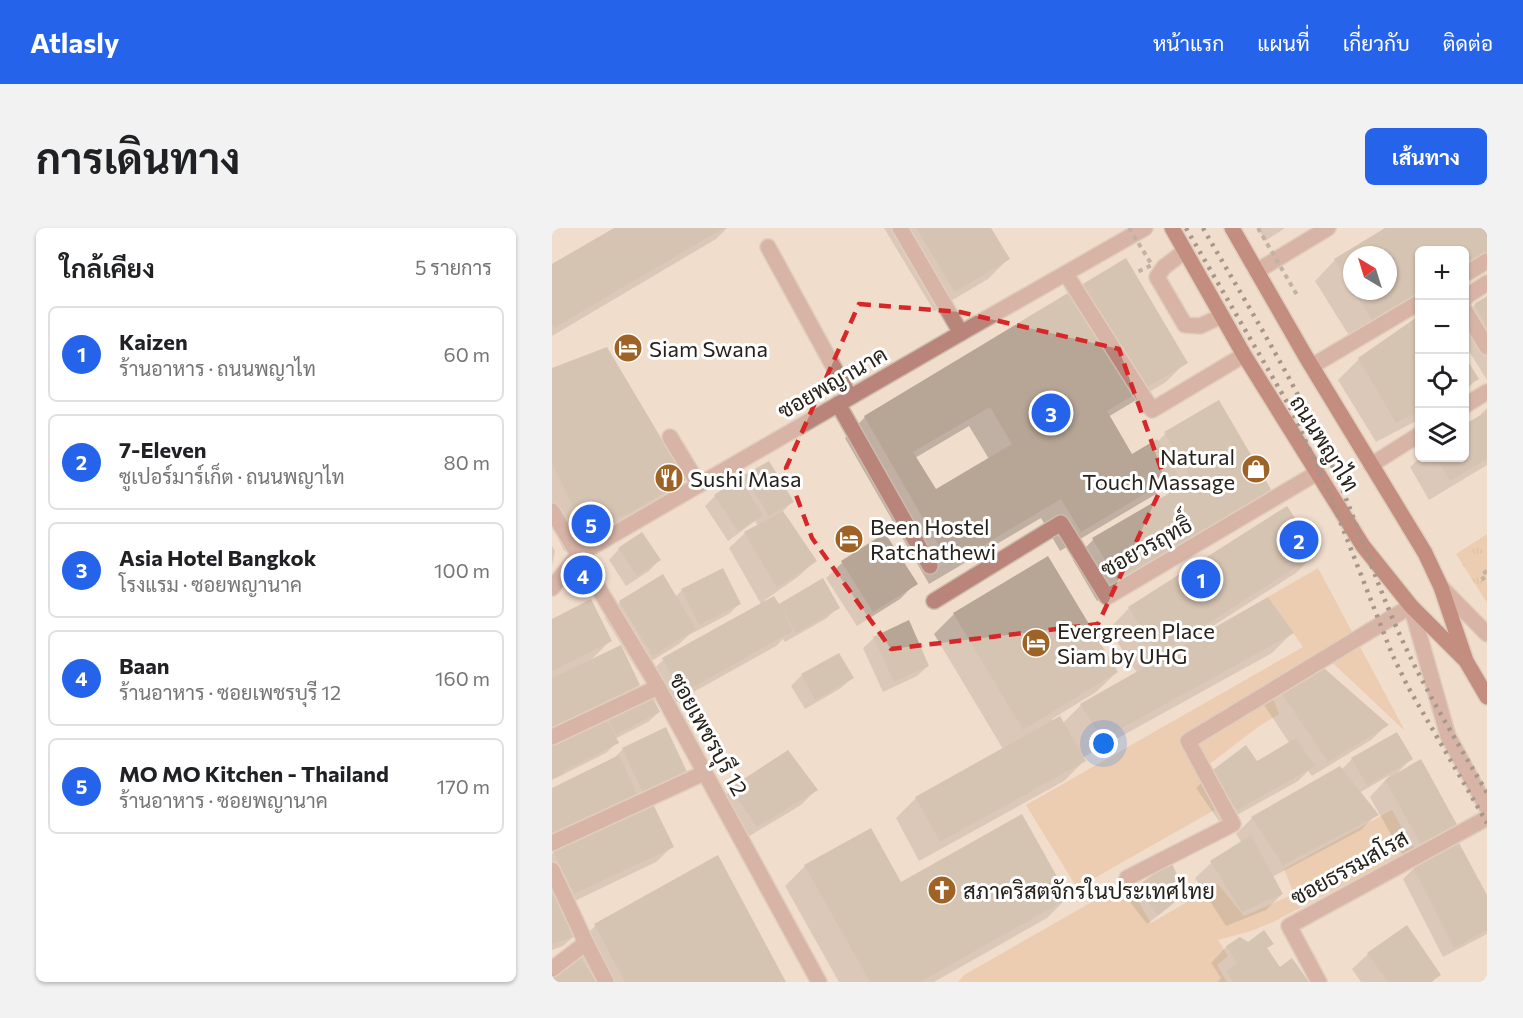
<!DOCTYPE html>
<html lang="th">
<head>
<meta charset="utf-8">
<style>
	:root { --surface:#fff; --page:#f2f2f2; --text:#202124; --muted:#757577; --line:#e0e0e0; --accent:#2563eb }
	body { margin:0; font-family:Commissioner,Sarabun,sans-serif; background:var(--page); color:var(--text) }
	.controls { position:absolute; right:18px; top:18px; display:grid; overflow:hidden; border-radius:9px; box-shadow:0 2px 4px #0004 }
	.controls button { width:54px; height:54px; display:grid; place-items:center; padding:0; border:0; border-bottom:2px solid var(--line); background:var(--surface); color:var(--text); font:30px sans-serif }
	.compass { position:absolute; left:791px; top:18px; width:54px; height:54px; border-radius:50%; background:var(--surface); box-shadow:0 2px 4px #0004; rotate:322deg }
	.you { position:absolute; left:552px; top:516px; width:21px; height:21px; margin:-15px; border:4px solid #fff; border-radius:50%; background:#1a73e8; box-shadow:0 0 0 9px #1a73e833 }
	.badge { display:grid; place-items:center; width:39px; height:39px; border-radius:50%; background:var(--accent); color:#fff; font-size:20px; font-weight:700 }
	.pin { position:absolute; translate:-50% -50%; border:3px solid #fff; box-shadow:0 2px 6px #0006 }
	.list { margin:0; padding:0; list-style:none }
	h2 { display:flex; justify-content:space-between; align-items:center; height:78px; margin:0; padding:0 24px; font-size:26px }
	h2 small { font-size:20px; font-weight:400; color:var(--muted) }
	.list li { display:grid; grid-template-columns:39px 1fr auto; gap:18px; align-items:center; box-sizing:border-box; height:96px; margin:0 12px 12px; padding:0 12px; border:2px solid var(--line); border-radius:9px }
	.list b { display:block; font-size:22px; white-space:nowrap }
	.list p { margin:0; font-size:20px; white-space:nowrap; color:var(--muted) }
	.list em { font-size:20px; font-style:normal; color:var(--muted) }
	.icon { flex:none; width:33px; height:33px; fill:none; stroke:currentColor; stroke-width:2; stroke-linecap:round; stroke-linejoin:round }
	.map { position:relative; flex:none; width:935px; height:754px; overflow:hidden; border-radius:9px }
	header { display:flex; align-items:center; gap:36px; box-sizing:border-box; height:84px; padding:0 30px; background:var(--accent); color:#fff }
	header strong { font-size:28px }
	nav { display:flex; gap:33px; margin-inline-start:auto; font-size:21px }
	.intro { display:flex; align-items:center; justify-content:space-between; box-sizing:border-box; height:144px; padding:0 36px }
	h1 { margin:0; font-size:42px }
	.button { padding:15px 27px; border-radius:9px; background:var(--accent); color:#fff; font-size:21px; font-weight:700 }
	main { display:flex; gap:36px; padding:0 36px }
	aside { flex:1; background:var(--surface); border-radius:9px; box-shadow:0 2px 4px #0004 }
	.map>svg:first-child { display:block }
</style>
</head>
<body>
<header>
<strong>Atlasly</strong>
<nav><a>หน้าแรก</a><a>แผนที่</a><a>เกี่ยวกับ</a><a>ติดต่อ</a></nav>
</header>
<div class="intro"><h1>การเดินทาง</h1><a class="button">เส้นทาง</a></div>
<main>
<aside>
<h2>ใกล้เคียง<small>5 รายการ</small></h2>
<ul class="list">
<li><span class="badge">1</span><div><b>Kaizen</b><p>ร้านอาหาร · ถนนพญาไท</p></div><em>60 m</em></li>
<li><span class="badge">2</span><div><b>7-Eleven</b><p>ซูเปอร์มาร์เก็ต · ถนนพญาไท</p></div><em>80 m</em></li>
<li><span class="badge">3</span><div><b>Asia Hotel Bangkok</b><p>โรงแรม · ซอยพญานาค</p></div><em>100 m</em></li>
<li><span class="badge">4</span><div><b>Baan</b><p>ร้านอาหาร · ซอยเพชรบุรี 12</p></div><em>160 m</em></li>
<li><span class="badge">5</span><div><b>MO MO Kitchen - Thailand</b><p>ร้านอาหาร · ซอยพญานาค</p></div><em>170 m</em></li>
</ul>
</aside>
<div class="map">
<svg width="935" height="754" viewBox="0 0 935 754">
	<defs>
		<pattern id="park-tufts" width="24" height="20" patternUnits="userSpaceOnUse" patternTransform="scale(1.5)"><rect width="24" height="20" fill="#e7bb92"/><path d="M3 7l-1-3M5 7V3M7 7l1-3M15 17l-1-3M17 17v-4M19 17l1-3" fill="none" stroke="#c6a07d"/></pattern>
	</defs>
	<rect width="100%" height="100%" fill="#f0ddcc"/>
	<g fill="#e7bb92">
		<polygon points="766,340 853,503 769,424 718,463 727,486 706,499 651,541 666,580 525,660 474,577 751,419 716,369"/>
		<polygon points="840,582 862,621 721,694 699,703 666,712 676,728 665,737 675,754 406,754 412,747 575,654 599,695 666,656 692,688 742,666 732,641"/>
	</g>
	<polygon fill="url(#park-tufts)" points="935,306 935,375 904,326"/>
	<g fill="#0003" fill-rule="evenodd">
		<polygon points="65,0 175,0 164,11 0,108 0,38"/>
		<polygon points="332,0 438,0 456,31 436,51 382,83"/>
		<polygon points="706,0 733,0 713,13"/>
		<path d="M836,0H935V32L912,22H868V73L801,114L763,53L783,32ZM800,27H836V63H800Z"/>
		<polygon points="935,70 935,152 912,115 912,87 922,78"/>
		<polygon points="868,89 868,191 824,214 786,152 807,131"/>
		<polygon points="912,130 925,151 912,164"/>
		<path d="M634,134L614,154L556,189L579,228L605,214L613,206L666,175L698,283L545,373L521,332L541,312L617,267L612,258L604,266L508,323L489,290L377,356L293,210L313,189ZM417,198L437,231L383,263L363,230Z"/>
		<polygon points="0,142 132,252 112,272 57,304 12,323 0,297"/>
		<polygon points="935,180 935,237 877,272 858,239 868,230 912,230 930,188 929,186"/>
		<polygon points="193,249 240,274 230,284 263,333 247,348 213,372 214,374 226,379 228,377 286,379 275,390 233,414 231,411 224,418 113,480 95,447 111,432 209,376 177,320 193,305 206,298 203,293 176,313 153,278 163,268 188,254"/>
		<polygon points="0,318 3,323 0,337"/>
		<polygon points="67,321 107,332 97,343 74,358 57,332"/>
		<polygon points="764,325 744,345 645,408 646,410 740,405 720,425 530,530 532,533 512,553 367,633 344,590 364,570 451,521 382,406 402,386 565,444 544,464 500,491 501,493 511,495 529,477 585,445 557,401 577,380"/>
		<polygon points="290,335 364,355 348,371 305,398 274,350"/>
		<polygon points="130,362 187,376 177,386 137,407 127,416 85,442 53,390 68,374 123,369"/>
		<polygon points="0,392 58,413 38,433 86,457 70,473 0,506"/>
		<polygon points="322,410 376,438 365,448 331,464 311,420"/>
		<polygon points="250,447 300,450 289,460 253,481 239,458"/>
		<polygon points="727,461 835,497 819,512 760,548 756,543 746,553 669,596 644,560 659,545 705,535 738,516 712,477"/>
		<polygon points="107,484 96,494 63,511 65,514 54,525 0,552 0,519 56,490"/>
		<polygon points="71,521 133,544 118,559 17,605 0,561 59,533"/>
		<polygon points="236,524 264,562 249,577 189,613 163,577 179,562"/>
		<polygon points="800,531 859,531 844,546 906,602 856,637 818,569 838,547 807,565 825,586 809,602 720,649 730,666 714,682 674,698 643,650 659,635 690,615 684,606 700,590 789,542"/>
		<polygon points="907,617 935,670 935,706 891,729 851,651 862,640"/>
		<polygon points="120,619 104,634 8,680 22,708 11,718 0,722 0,626 2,624"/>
		<polygon points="253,638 349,656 515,670 495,690 382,754 287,754 233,658"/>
		<polygon points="585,660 632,665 621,676 595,696 575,670"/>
		<polygon points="43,698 232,754 0,754 0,749 29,729 23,718"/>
		<polygon points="688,710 696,715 720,716 714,721 728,741 755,754 665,754 669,750 659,735 674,719"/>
		<polygon points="816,726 887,746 880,754 809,754 800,741"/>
	</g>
	<g fill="#b7a696" fill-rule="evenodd">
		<polygon points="62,0 172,0 2,100 0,96 0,36"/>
		<polygon points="364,0 439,0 458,31 403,64"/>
		<polygon points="833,0 935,0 935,25 912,39 912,22 868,22 868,67 822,95 802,63 836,63 836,27 800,27 800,60 782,31"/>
		<path d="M574,30L636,135L555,183L580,226L605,211L626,246L529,304L509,271L398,337L312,188ZM438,179L460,216L384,261L361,224Z"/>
		<polygon points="935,68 935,99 922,76"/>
		<polygon points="868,87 868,183 844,195 806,130"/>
		<polygon points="55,119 134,252 79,284 33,304 0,235 0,140"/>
		<polygon points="912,127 927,151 912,159"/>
		<polygon points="667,172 720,263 566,354 540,310 640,252 612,204"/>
		<polygon points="935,183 935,231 898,253 884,230 912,230 912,197"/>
		<polygon points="217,233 242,274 217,288 192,247"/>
		<polygon points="187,250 211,287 186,304 162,267"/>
		<polygon points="735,278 766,325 607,427 576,379"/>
		<polygon points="231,283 265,333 225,360 192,304"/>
		<polygon points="90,304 109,332 85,348 66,320"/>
		<polygon points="333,305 366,356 321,384 289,333"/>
		<polygon points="496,328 566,444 471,502 401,385"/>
		<polygon points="171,340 189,376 147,397 129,361"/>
		<polygon points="111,346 144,401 101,428 67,373"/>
		<polygon points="271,350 288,380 244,405 229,378 241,403 129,466 110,430 222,368 227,376"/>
		<polygon points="716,369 742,405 550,511 528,476"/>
		<polygon points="39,371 60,413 0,443 0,391"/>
		<polygon points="357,392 377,438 342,454 321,409"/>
		<polygon points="69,417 88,457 0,499 0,450"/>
		<polygon points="287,425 302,450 263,472 249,446"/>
		<polygon points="765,434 837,497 776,534 726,460"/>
		<polygon points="99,466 108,484 64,507 55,489"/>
		<polygon points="508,488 534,533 388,614 363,569"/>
		<polygon points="54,490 67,515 12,543 10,540 12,546 0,551 0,517"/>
		<polygon points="114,499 135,544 91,565 70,520"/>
		<polygon points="845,504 861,531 815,558 799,530"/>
		<polygon points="744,510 763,538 685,582 658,544 694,517 705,533"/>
		<polygon points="236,522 266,562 205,599 178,560"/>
		<polygon points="67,527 85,566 33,591 11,604 0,609 0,560"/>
		<polygon points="869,531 908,602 872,622 833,552"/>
		<polygon points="788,538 827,587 731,637 699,589"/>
		<polygon points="101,576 122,619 22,666 1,623"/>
		<polygon points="470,586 517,670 368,754 318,754 252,637 319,600 349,654"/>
		<polygon points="699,607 731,666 690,684 658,633"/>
		<polygon points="907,615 935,667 935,702 902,720 861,639"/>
		<polygon points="166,627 234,754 73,754 42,696"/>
		<polygon points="619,633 633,665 606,687 584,659"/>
		<polygon points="3,666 24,708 0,716 0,668"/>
		<polygon points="855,697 889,747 879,754 836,754 815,725"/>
		<polygon points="712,702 722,716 715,720 728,739 740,730 757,754 681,754 674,743 685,735 674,718 688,709 696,714"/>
		<polygon points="27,728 45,754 0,754 0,747"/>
	</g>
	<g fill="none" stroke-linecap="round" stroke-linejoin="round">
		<g stroke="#ccbbac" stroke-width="18">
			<g id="minor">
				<polyline points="348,0 409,105"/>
				<polyline points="216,19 298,169"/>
				<polyline points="633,23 612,39 605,49 633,97 648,98 670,88"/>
				<polyline points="705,43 776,0"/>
				<polyline points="514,46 600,182 692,127"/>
				<polyline points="912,47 935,33"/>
				<polyline points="912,72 915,68 935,55"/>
				<polyline points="912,81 935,119"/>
				<polyline points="760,138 868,74"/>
				<polyline points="286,176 378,338"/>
				<polyline points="912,178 935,164"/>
				<polyline points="118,209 147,257"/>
				<polyline points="819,237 868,206"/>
				<polyline points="0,283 106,459 267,754"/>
				<polyline points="889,359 935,406"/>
				<polyline points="0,360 26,327 409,105 593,0"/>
				<polyline points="382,373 509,295 555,369 765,245"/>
				<polyline points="0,509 106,459"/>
				<polyline points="0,615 152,545"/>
				<polyline points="0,642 34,715 54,754"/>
				<polyline points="575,650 681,596 636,513 859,378 896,508 935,580"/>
				<polyline points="0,741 34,715"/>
				<polyline points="767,754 737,698 935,590"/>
			</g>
		</g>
		<g stroke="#ccbbac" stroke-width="18">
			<g id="major">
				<polyline points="620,0 692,127 811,318 859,378 912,431"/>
				<polyline points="680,0 754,129 873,325 889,359 914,433 935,469"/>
			</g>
		</g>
		<polyline stroke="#8b7e72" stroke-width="4" stroke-dasharray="4.5 4.5" stroke-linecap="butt" points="935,343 929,347 935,356"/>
		<use href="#minor" stroke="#b98479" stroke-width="15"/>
		<use href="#major" stroke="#8d3022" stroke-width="15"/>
		<g stroke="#4b433a" stroke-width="4.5" stroke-dasharray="3 6" stroke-linecap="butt">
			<polyline points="634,0 739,181 777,265 840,426 856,459 935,595"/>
			<path d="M651,0C690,68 732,136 766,207C800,275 820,349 853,418C877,469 907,517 935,565"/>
		</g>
		<g stroke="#8b7e72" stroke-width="4" stroke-dasharray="4.5 4.5" stroke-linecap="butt">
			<polyline points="577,0 600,37 583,45"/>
			<polyline points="706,0 745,67"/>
		</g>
	</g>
	<path d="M0 0H935V754H0ZM307,76L408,84L567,121L613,252L546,396L339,421L260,310L234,240Z" fill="#f0ddcc" fill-opacity=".55" fill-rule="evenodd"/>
	<path fill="none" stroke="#d62828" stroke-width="4.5" stroke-dasharray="12 8" stroke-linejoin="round" d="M307,76L408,84L567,121L613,252L546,396L339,421L260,310L234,240Z"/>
	<defs>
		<g id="hotel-disc" transform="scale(1.5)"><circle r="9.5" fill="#9f6326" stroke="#fff"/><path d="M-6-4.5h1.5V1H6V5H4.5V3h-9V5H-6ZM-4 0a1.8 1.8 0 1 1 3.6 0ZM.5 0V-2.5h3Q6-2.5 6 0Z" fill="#fff"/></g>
		<g id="shop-disc" transform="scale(1.5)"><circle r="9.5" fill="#9f6326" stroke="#fff"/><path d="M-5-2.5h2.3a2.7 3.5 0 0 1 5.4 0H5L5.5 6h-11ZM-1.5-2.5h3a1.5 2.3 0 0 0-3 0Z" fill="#fff"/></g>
		<g id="restaurant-disc" transform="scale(1.5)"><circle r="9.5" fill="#9f6326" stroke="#fff"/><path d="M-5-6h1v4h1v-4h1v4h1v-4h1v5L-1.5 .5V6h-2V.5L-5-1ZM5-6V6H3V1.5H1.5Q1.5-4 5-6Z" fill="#fff"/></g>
		<g id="church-disc" transform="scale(1.5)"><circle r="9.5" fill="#9f6326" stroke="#fff"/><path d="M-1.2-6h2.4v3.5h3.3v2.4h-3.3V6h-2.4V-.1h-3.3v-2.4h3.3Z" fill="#fff"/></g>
	</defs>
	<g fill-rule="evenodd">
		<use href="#hotel-disc" x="76" y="120"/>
		<use href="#shop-disc" x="704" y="241"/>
		<use href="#restaurant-disc" x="117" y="250"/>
		<use href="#hotel-disc" x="297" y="311"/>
		<use href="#hotel-disc" x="484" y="415"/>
		<use href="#church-disc" x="390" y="662"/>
	</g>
	<g text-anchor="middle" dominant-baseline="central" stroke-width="6" stroke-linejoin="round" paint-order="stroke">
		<g font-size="22" fill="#28221b" stroke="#fff" text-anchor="start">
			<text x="97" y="120">Siam Swana</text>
			<text x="683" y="228" text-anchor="end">Natural<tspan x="683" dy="25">Touch Massage</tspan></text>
			<text x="138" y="250">Sushi Masa</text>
			<text x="318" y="298">Been Hostel<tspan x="318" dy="25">Ratchathewi</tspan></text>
			<text x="505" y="402">Evergreen Place<tspan x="505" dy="25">Siam by UHG</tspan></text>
			<text x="411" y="662">สภาคริสตจักรในประเทศไทย</text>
		</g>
		<g font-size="22" fill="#28221b" stroke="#fff">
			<text transform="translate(280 154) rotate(-30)">ซอยพญานาค</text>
			<text transform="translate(773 215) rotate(58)">ถนนพญาไท</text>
			<text transform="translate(594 318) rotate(-29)">ซอยวรฤทธิ์</text>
			<text transform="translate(157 506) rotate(61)">ซอยเพชรบุรี 12</text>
			<text transform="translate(797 639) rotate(-29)">ซอยธรรมสโรส</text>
		</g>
	</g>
</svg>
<div class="controls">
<button>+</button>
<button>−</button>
<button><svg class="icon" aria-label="locate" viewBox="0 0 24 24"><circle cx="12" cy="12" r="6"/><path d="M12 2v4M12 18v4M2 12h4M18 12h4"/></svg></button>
<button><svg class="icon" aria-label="layers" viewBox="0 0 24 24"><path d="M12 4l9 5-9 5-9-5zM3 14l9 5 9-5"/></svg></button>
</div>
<svg class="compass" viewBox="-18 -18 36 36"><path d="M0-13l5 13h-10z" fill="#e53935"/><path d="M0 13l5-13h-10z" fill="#757577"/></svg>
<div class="you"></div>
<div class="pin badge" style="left:649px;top:351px">1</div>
<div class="pin badge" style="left:747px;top:312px">2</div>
<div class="pin badge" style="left:499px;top:185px">3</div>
<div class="pin badge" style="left:31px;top:347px">4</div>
<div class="pin badge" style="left:39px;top:296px">5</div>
</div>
</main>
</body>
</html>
